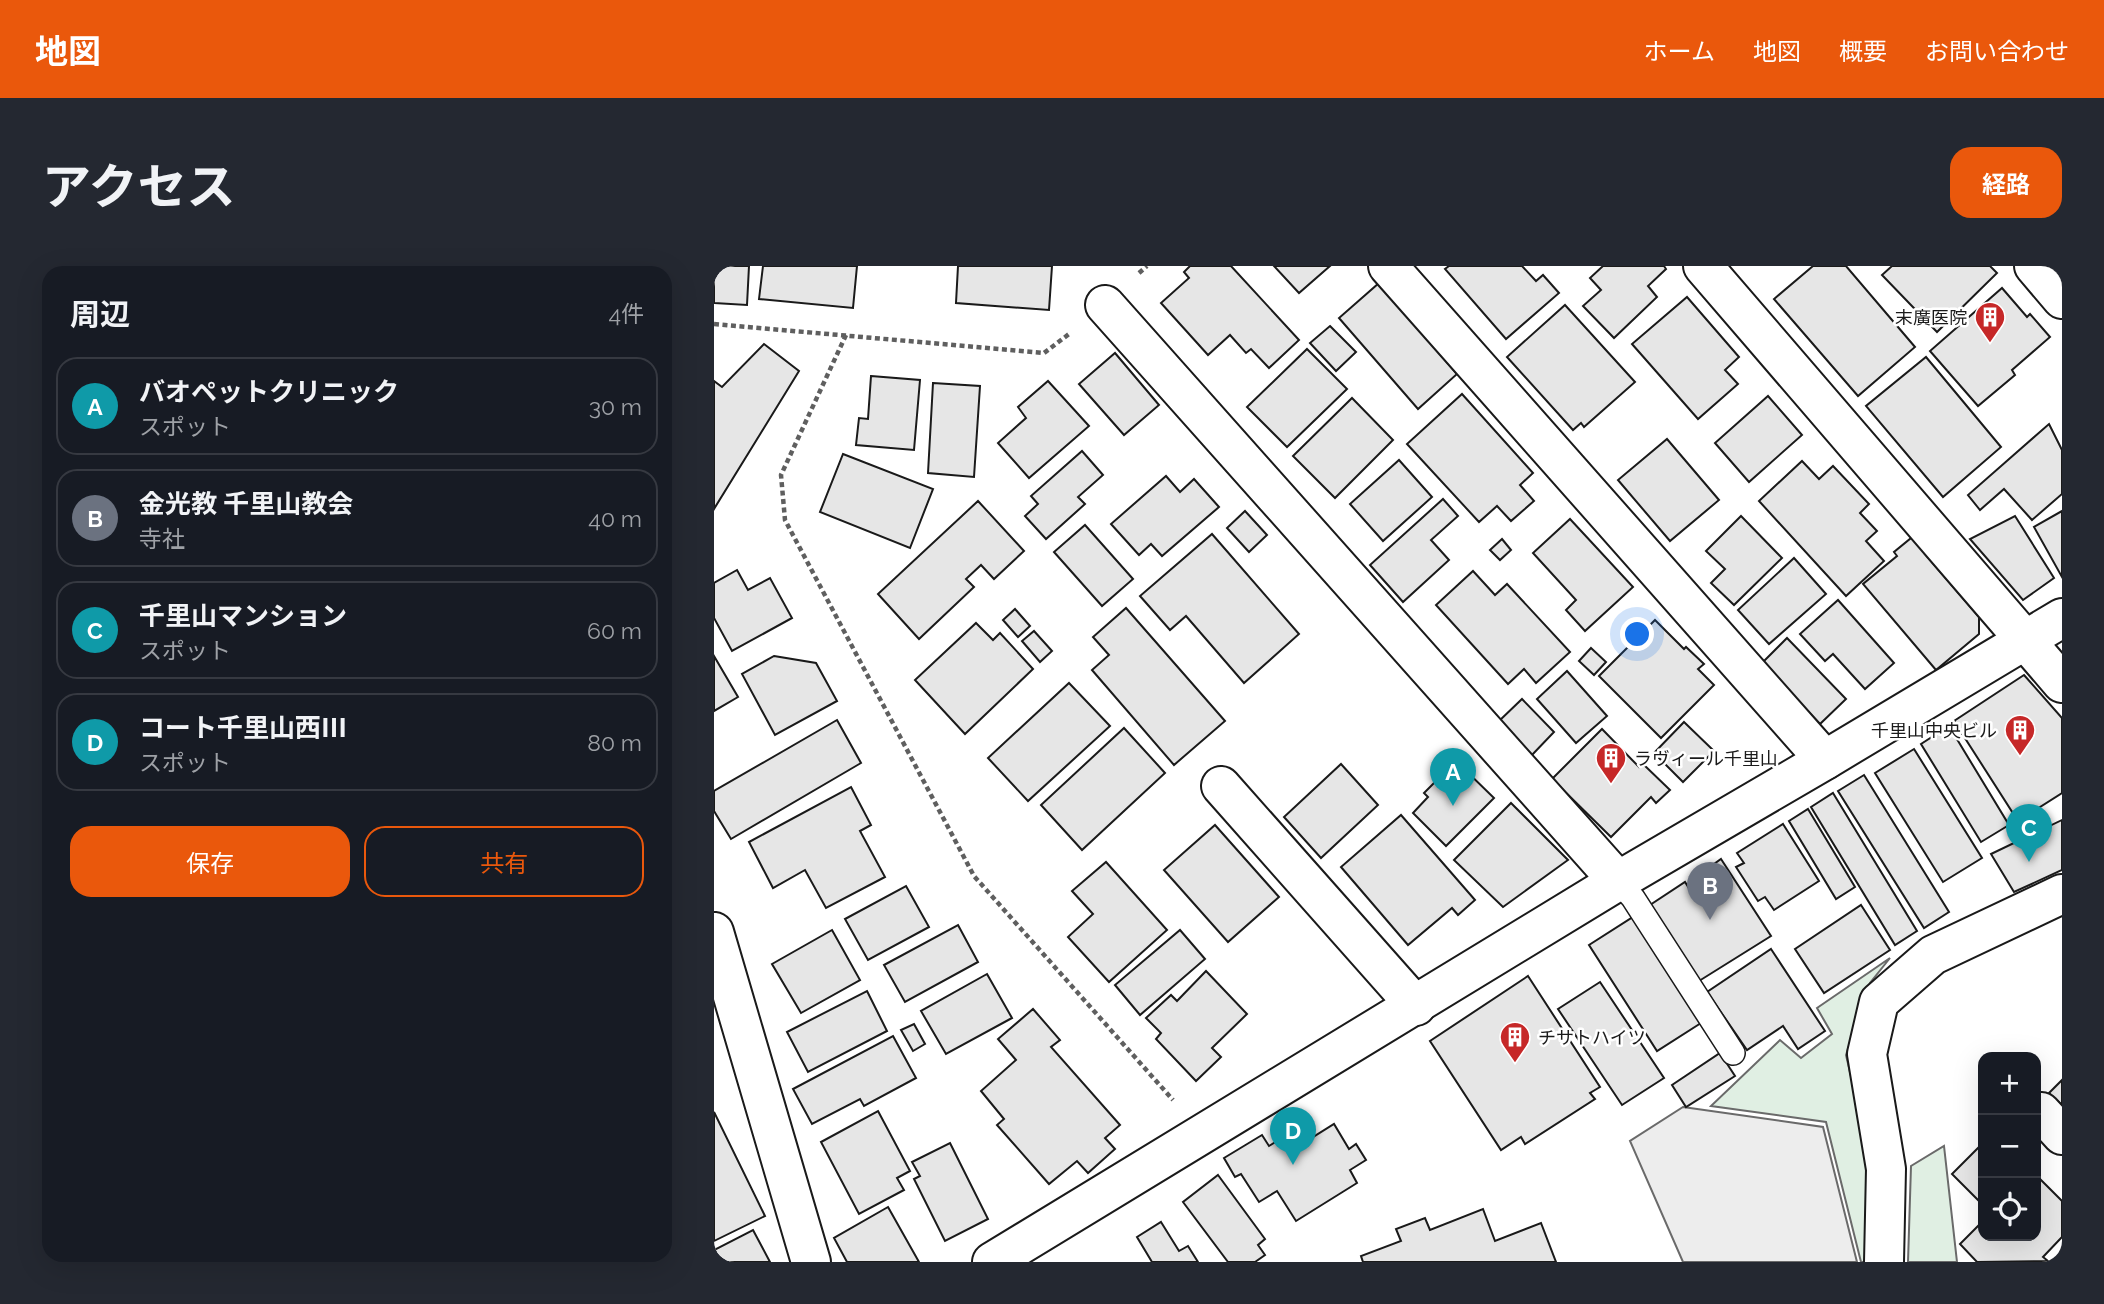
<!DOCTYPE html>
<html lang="ja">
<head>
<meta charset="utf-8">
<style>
	:root { --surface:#171b24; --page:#242831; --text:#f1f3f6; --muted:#9ea1a6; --line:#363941; --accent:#ea580c }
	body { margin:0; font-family:Raleway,"Noto Sans JP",sans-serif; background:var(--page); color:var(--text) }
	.controls { position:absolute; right:21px; bottom:21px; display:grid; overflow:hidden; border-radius:14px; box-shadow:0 7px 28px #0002 }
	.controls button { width:63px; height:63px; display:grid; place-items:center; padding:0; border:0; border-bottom:2px solid var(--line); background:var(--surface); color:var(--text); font:35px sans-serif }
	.you { position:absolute; left:924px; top:369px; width:24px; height:24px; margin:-18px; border:5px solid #fff; border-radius:50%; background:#1a73e8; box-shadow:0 0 0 10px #1a73e833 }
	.badge { display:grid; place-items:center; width:46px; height:46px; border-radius:50%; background:var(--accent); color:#fff; font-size:23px; font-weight:700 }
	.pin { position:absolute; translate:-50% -58px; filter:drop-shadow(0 2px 4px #0008) }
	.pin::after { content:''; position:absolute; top:37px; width:24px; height:21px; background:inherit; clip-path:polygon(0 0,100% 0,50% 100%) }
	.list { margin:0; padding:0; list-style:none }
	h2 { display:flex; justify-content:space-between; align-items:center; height:91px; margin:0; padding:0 28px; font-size:30px }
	h2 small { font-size:23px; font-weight:400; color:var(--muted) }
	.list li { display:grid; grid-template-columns:46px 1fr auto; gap:21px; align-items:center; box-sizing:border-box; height:98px; margin:0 14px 14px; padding:0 14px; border:2px solid var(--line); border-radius:21px }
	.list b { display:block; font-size:26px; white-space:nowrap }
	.list p { margin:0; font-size:23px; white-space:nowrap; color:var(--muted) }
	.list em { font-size:23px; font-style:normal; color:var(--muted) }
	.actions { display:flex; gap:14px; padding:21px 28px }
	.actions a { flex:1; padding:16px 0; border:2px solid var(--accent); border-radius:21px; text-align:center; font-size:24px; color:var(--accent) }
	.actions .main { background:var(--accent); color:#fff }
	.icon { flex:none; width:38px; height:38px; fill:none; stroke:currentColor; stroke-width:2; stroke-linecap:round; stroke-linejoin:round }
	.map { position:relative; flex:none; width:1348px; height:996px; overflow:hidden; border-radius:21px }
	header { display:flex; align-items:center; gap:42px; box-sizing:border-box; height:98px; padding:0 35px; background:var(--accent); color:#fff }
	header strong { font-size:33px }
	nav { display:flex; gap:38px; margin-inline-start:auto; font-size:24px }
	.intro { display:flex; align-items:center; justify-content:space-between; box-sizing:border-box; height:168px; padding:0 42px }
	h1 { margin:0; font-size:49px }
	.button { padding:18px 32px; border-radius:21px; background:var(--accent); color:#fff; font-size:24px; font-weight:700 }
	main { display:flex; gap:42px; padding:0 42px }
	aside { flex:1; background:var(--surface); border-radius:21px; box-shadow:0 7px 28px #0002 }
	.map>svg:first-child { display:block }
</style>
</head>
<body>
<header>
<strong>地図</strong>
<nav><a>ホーム</a><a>地図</a><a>概要</a><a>お問い合わせ</a></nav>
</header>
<div class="intro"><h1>アクセス</h1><a class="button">経路</a></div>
<main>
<aside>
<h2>周辺<small>4件</small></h2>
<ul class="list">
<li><span class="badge" style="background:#0f9aa8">A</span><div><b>バオペットクリニック</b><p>スポット</p></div><em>30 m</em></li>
<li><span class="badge" style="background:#6b7280">B</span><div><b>金光教 千里山教会</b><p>寺社</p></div><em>40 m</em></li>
<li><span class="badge" style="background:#0f9aa8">C</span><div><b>千里山マンション</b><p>スポット</p></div><em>60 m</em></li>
<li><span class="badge" style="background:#0f9aa8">D</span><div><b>コート千里山西Ⅲ</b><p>スポット</p></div><em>80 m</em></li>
</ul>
<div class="actions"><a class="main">保存</a><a>共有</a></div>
</aside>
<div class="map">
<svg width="1348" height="996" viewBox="0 0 1348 996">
	<rect width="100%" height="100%" fill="#fff"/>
	<g fill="#e0efe3" stroke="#6a6a6a" stroke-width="2">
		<polygon points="1176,692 1156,717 1132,789 1160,909 1156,996 1147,996 1112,856 997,840 1066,774 1087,792 1118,768 1103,742"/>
		<polygon points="1230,880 1243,996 1194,996 1197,900"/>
	</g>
	<polygon fill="#ededed" stroke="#6a6a6a" stroke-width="2" points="969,841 1109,861 1143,996 969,996 916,875"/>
	<g fill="#e6e6e6" stroke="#1a1a1a" stroke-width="2">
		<polygon points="0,0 35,0 33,39 0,37"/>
		<polygon points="49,0 143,0 139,42 45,33"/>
		<polygon points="244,0 338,0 335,44 242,37"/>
		<polygon points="476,0 517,0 585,74 555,102 537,83 532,87 516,69 494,89 447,37 475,12 470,6"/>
		<polygon points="560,0 616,0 585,27"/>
		<polygon points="735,0 808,0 822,15 829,9 845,27 792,73 731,3"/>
		<polygon points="889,0 950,0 952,3 934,20 943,31 900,72 869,40 887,24 876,12"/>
		<polygon points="1099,0 1132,0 1201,81 1144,130 1060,33"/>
		<polygon points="1178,0 1276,0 1283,7 1223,66 1168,9"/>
		<polygon points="665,17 743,108 704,143 625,52"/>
		<polygon points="1288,22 1313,51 1316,48 1336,71 1298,104 1301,109 1264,140 1216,85"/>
		<polygon points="973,31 1025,91 1011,104 1024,118 984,153 918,78"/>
		<polygon points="851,39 921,116 870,161 867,157 859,164 793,91"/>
		<polygon points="616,60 642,86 622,105 596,77"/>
		<polygon points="50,78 85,105 0,243 0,115 8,121"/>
		<polygon points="593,83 633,123 573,181 533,141"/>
		<polygon points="401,87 445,139 410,169 365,118"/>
		<polygon points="1212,91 1287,181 1229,231 1152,140"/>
		<polygon points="157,110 206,114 200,184 142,179 145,152 154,153"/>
		<polygon points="334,115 375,160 315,212 284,177 312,152 304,141"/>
		<polygon points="219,117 266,120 260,211 214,207"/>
		<polygon points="748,128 819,207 806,219 820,235 797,255 783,240 765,256 693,178"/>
		<polygon points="1054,130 1088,169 1035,216 1001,177"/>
		<polygon points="638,132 679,174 621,232 579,190"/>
		<polygon points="1335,158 1348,184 1348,228 1318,254 1290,223 1266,244 1254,229"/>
		<polygon points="953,173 1005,234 956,275 904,214"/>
		<polygon points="368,185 389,209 364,231 371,238 332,273 311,250 324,238 317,230"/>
		<polygon points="129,188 219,223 196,282 106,246"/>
		<polygon points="685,194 718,231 669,275 636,238"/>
		<polygon points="1088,195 1105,213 1119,200 1155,238 1146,247 1163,265 1152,275 1170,295 1132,330 1045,235"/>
		<polygon points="452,210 466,226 480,213 505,241 448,290 437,278 425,289 397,258"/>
		<polygon points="729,233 744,250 717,274 735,294 689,336 656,299"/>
		<polygon points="264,235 310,285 280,313 267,299 252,313 260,321 205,373 164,328"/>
		<polygon points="531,245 553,269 535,286 513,262"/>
		<polygon points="1348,245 1348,311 1320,261"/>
		<polygon points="1027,250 1068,292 1020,339 997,317 1011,303 992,285"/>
		<polygon points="1301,250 1340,312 1309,334 1256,273"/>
		<polygon points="856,253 919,321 871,365 852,344 862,334 819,287"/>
		<polygon points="371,259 419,313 388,340 340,286"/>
		<polygon points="498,268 585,368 530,417 472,350 456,364 426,330"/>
		<polygon points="1202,268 1215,284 1211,288 1265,351 1265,368 1222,404 1149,318 1183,290 1180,286"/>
		<polygon points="788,273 797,284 786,294 776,284"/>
		<polygon points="1080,292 1112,328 1055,378 1024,344"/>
		<polygon points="23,304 34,324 56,312 78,352 18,385 0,352 0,317"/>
		<polygon points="759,305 781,329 793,318 856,386 822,417 810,403 794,418 722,339"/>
		<polygon points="1124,334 1180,397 1151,423 1119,388 1111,395 1086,368"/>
		<polygon points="412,342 511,455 460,499 378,404 395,389 379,371"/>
		<polygon points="301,343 316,360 304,371 289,354"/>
		<polygon points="941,354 970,383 972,381 990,398 984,403 1000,419 947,472 885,410"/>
		<polygon points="262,357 279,374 286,367 319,403 251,468 201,414"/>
		<polygon points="320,365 338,385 326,396 308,375"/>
		<polygon points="1073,372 1132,433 1106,458 1048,397"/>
		<polygon points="877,382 892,396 880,409 865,395"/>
		<polygon points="0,390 24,431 0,445"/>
		<polygon points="60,390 102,397 123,435 61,469 28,408"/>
		<polygon points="853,405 893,450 862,477 823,433"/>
		<polygon points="1310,409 1348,452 1348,527 1304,555 1240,455"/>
		<polygon points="355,417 396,460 314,535 274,492"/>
		<polygon points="808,433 840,466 817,490 784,456"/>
		<polygon points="123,454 147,497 17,573 0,545 0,525"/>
		<polygon points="970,456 1000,485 969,516 940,487"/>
		<polygon points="1235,460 1295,559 1267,576 1207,478"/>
		<polygon points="410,462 451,507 368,584 327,539"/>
		<polygon points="888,463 925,501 928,497 956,524 942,537 937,531 897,571 838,513"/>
		<polygon points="1200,483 1268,592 1229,616 1161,507"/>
		<polygon points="742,495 780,532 732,580 699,547 714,531 710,527"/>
		<polygon points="627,498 664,539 607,592 570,551"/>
		<polygon points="1150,509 1235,646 1210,662 1124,525"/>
		<polygon points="137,521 157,559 146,565 171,611 112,642 91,604 59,622 35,576"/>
		<polygon points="1119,527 1203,665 1181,679 1097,541"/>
		<polygon points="797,537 854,594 789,641 740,594"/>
		<polygon points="1094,543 1141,621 1122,633 1075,555"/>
		<polygon points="687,549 761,634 744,649 738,642 694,679 627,601"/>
		<polygon points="1348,554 1348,604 1300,626 1277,588"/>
		<polygon points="1069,558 1105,615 1060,644 1051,631 1044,635 1022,601 1030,597 1023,587"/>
		<polygon points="501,559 565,631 514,676 450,604"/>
		<polygon points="1007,593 1057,670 985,715 936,639 971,616 978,627 999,613 993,603"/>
		<polygon points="392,596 453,664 395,716 354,671 379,648 358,625"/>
		<polygon points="192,620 215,661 154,694 131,653"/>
		<polygon points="1147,639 1176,684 1110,727 1081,683"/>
		<polygon points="919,651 987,757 943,785 875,679"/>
		<polygon points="244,659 264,696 191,736 170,699"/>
		<polygon points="118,664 146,714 87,747 58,698"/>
		<polygon points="466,664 491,693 426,749 401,719"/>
		<polygon points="1057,683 1111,765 1084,783 1069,760 1033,784 993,726"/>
		<polygon points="492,705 533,748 498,782 507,791 482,815 442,773 447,767 432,752 457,729 463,735"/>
		<polygon points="273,708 298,752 232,788 207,745"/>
		<polygon points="814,710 886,821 876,827 881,833 811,878 807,871 787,884 716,775"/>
		<polygon points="886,716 950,812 908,839 844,743"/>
		<polygon points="153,725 173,765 94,806 73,766"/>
		<polygon points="319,743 346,774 337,781 406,859 391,872 401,883 374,907 363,895 335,918 283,859 290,853 267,825 302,794 284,773"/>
		<polygon points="200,758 211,778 199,785 187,764"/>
		<polygon points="179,770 202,812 150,840 146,833 98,858 79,823"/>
		<polygon points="1006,787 1021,810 972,841 958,819"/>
		<polygon points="1348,814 1348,839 1335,827"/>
		<polygon points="164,845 196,905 183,912 190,924 145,948 107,876"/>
		<polygon points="0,846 51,950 0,975"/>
		<polygon points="577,851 591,876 620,858 635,883 642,878 652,894 636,904 643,917 582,955 563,925 545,936 527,908 521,911 510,892 548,869 555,880 571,870 564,858"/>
		<polygon points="236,877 274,953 231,975 200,913 206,910 198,896"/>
		<polygon points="1269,877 1269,939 1238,908"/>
		<polygon points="504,909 551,973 544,979 551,989 541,996 514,996 469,936"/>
		<polygon points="1322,909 1348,935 1348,971 1329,991 1334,995 1263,996 1246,978 1269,955 1269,970 1322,970"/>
		<polygon points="174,941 205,996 133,996 120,972"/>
		<polygon points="769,943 781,975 827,957 842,996 649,996 647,990 687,975 682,963 711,952 716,964"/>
		<polygon points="447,956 465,985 474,980 484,996 438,996 423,971"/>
		<polygon points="39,964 56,996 0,996 0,984"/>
	</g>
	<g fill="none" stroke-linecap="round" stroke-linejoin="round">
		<g stroke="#1a1a1a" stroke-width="26">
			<polyline id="lane" points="904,615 919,632 1019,787"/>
		</g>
		<g stroke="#1a1a1a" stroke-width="42">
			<g id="street">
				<polyline points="674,0 1111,494"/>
				<polyline points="989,0 1348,417"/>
				<polyline points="391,39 904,615"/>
				<polyline points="507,520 702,740"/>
				<polyline points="0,666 97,996"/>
				<polyline points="1327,846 1348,869"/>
				<polyline points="278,996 904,615 1111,494 1348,352"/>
				<polyline points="1170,996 1172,903 1153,788 1165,736 1219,689 1348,628"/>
			</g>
		</g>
		<g stroke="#1a1a1a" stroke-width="42">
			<polyline id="secondary" points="1320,0 1348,33"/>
		</g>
		<g stroke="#5f5f5f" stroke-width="4.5" stroke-dasharray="5 3.5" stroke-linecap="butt">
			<polyline points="425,7 433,0"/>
			<polyline points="0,58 330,87 355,68"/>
			<polyline points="132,69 67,209 71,254 260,610 459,834"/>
		</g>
		<use href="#lane" stroke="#fff" stroke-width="23"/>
		<use href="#street" stroke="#fff" stroke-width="38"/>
		<use href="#secondary" stroke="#fff" stroke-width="38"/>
	</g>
	<defs>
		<g id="building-pin" transform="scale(1.575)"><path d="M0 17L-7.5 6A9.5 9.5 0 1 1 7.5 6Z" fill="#c62828" stroke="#fff"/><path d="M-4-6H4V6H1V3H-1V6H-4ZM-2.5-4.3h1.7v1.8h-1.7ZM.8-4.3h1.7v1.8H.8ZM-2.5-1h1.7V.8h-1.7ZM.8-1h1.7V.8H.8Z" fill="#fff"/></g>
	</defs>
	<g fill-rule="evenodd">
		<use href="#building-pin" x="1276" y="51"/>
		<use href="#building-pin" x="1306" y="464"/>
		<use href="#building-pin" x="897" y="492"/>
		<use href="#building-pin" x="801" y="771"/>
	</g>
	<g text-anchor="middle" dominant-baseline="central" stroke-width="5" stroke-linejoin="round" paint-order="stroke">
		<g font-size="18" fill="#1a1a1a" stroke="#fff" text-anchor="end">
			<text x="1253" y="51">末廣医院</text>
			<text x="1283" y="464">千里山中央ビル</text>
			<text x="920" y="492" text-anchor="start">ラヴィール千里山</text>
			<text x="824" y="771" text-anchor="start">チサトハイツ</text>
		</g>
	</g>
</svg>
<div class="controls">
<button>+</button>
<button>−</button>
<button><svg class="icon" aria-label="locate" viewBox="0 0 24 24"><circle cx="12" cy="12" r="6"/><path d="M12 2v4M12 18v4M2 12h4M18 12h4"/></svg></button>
</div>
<div class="you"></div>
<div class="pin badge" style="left:739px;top:540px;background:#0f9aa8">A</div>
<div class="pin badge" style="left:996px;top:654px;background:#6b7280">B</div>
<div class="pin badge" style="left:1315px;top:596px;background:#0f9aa8">C</div>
<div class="pin badge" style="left:579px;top:899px;background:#0f9aa8">D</div>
</div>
</main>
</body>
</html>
